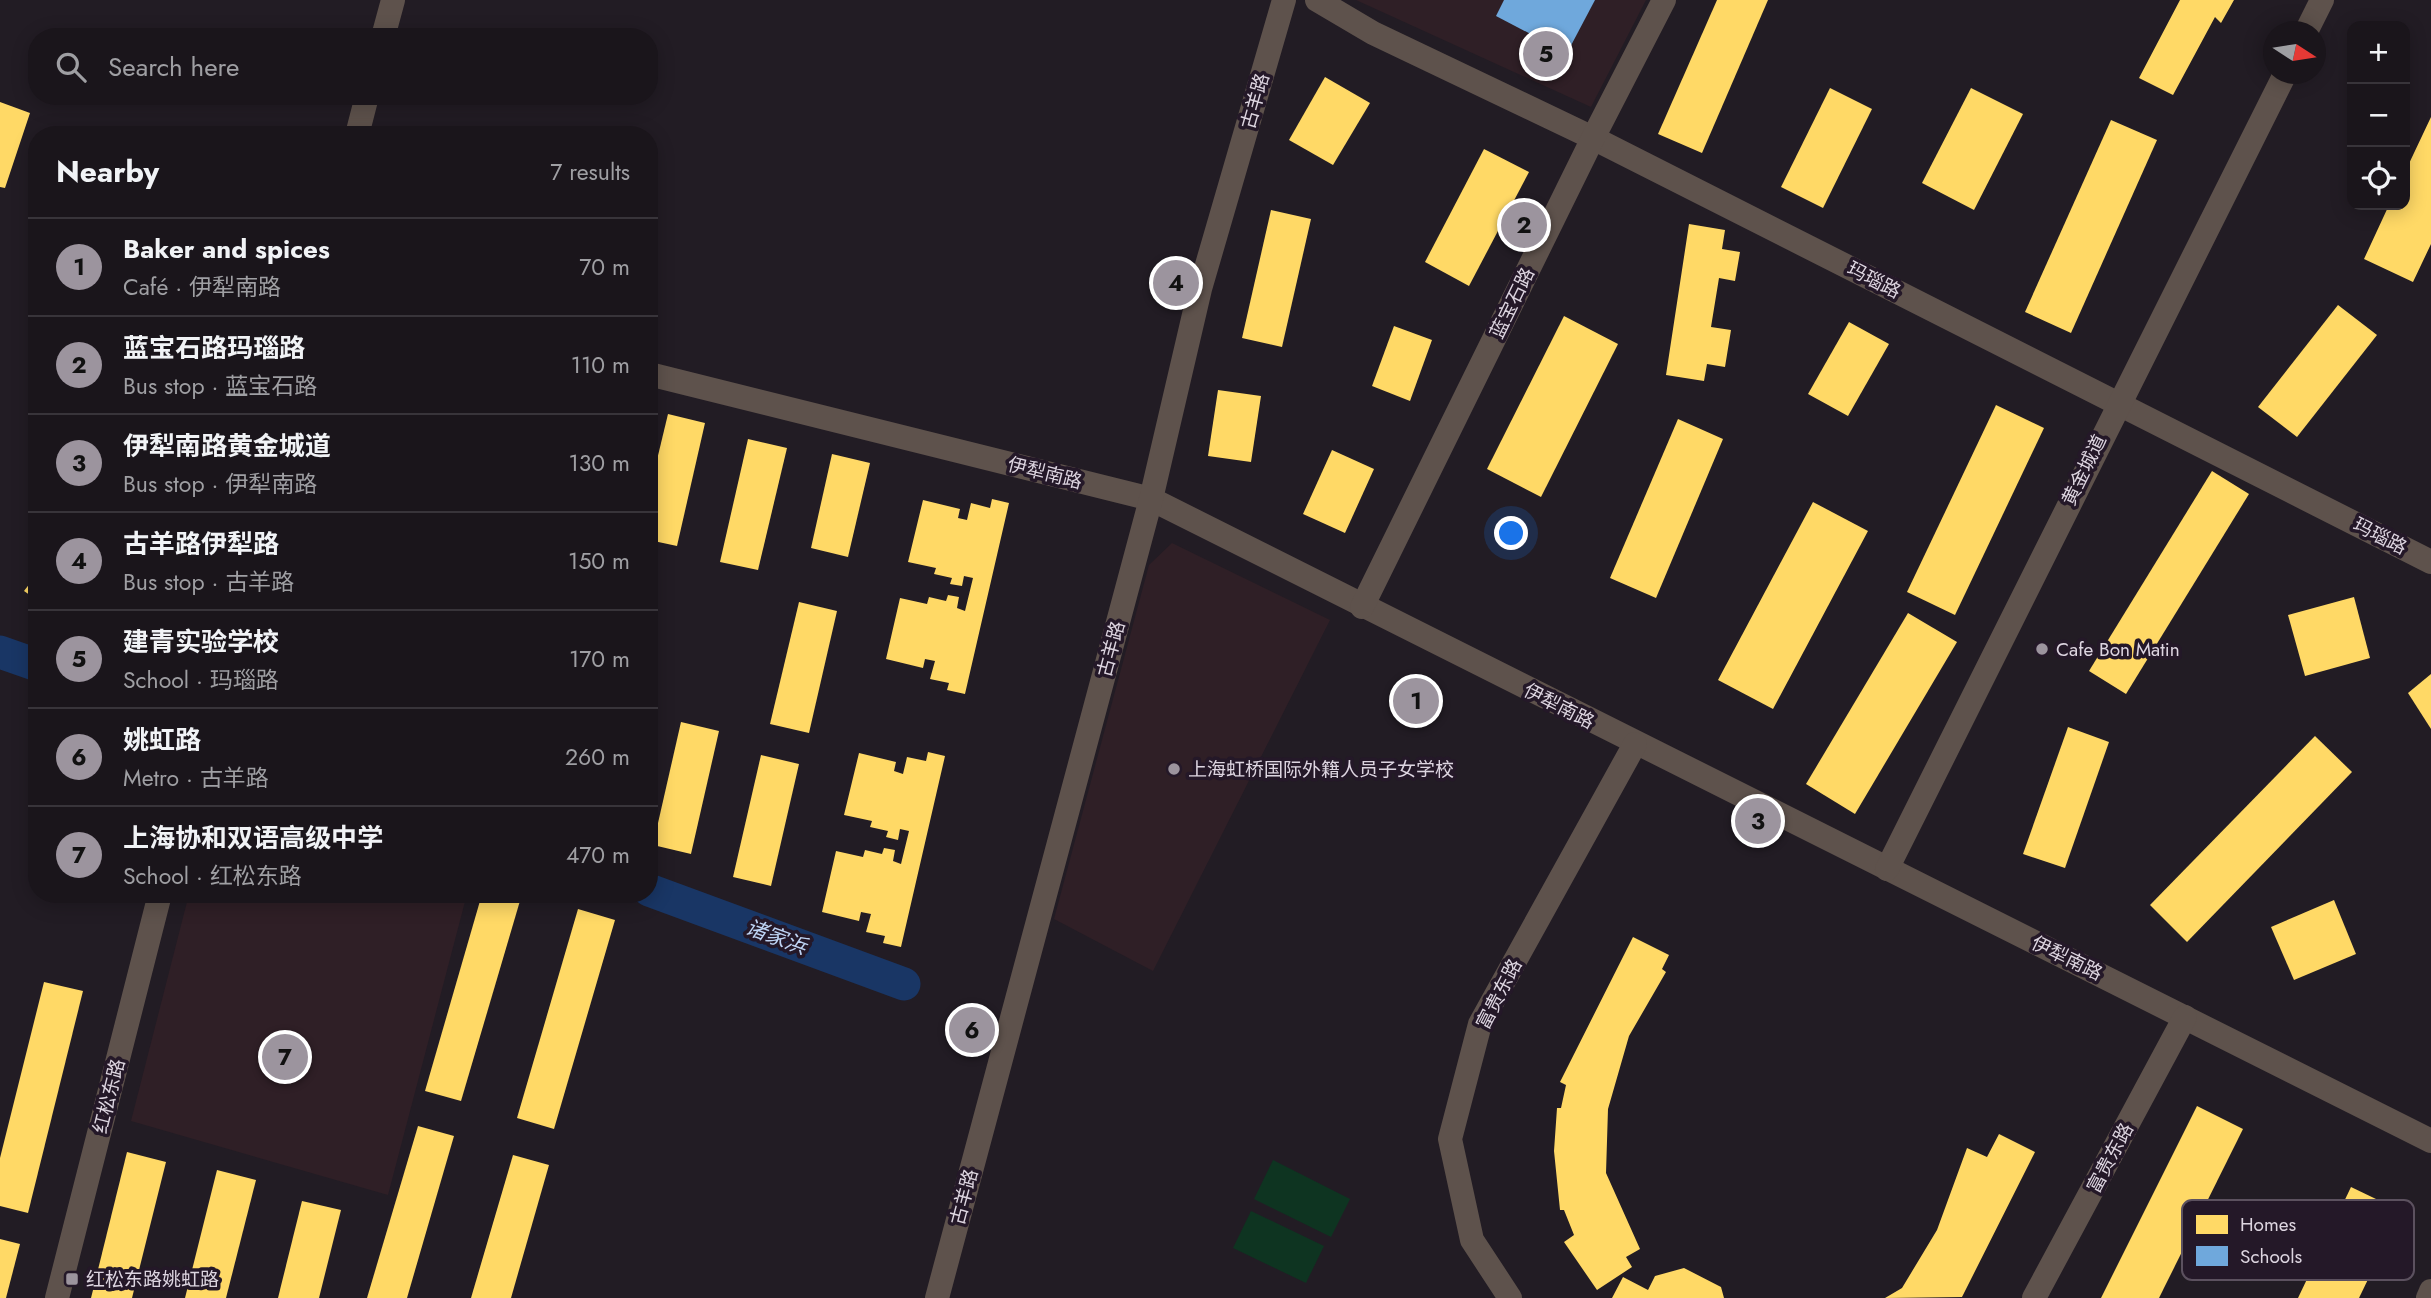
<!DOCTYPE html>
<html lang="en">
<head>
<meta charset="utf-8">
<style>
	:root { --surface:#1a151b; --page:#272228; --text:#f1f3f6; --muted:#9f9fa3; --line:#38343a; --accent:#9c949e }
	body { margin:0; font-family:Jost,"Noto Sans SC",sans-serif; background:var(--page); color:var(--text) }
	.controls { position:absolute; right:21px; top:21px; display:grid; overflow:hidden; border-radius:14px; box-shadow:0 4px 18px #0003 }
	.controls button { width:63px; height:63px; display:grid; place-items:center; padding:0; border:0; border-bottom:2px solid var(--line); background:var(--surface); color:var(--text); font:35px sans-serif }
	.compass { position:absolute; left:2263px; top:21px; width:63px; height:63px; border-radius:50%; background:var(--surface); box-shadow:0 4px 18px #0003; rotate:102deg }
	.you { position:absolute; left:1512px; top:534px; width:24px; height:24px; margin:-18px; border:5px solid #fff; border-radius:50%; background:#1a73e8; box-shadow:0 0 0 10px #1a73e833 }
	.badge { display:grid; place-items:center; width:46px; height:46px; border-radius:50%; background:var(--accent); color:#111; font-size:23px; font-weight:700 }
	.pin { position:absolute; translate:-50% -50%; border:4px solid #fff; box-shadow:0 2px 7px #0006 }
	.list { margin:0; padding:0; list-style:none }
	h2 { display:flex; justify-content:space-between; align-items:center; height:91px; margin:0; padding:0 28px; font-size:30px }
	h2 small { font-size:23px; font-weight:400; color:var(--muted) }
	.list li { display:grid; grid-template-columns:46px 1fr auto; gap:21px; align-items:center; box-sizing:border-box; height:98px; padding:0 28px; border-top:2px solid var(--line) }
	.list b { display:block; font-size:26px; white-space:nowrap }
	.list p { margin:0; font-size:23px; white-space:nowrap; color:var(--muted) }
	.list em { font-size:23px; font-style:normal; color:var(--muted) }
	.icon { flex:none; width:38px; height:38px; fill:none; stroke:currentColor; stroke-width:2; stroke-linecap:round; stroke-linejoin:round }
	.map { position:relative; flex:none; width:2431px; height:1298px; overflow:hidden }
	.search { position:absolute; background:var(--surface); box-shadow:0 4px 18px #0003; left:28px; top:28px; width:630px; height:77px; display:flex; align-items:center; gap:18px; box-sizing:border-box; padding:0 24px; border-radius:28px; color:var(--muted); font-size:26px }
	.panel { position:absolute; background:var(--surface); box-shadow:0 4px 18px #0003; left:28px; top:126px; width:630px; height:777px; border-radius:28px }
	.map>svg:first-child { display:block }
</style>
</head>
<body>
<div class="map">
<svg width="2431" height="1298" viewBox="0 0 2431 1298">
	<rect width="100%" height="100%" fill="#221c24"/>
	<g fill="#2f1f26">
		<polygon points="1356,0 1646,0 1591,107"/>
		<polygon points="1172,543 1330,620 1153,971 1054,919 1149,565"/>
		<polygon points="189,894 467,894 388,1195 131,1121"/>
	</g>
	<g fill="#0e3421">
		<polygon points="1273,1160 1350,1199 1331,1237 1254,1199"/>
		<polygon points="1251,1211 1324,1246 1306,1283 1233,1248"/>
	</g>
	<g fill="#ffd966">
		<polygon points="1717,0 1768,0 1702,153 1658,134"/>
		<polygon points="2180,0 2234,0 2221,23 2215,17 2173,95 2139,78"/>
		<polygon points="1325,77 1370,103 1333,165 1289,140"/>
		<polygon points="1830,88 1872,109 1823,208 1781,187"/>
		<polygon points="1971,88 2023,114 1974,210 1922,183"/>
		<polygon points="0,102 30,113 5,188 0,187"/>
		<polygon points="2431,117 2431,244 2413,282 2364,259 2389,205 2405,205 2405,172"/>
		<polygon points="2111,120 2157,140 2071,333 2025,312"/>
		<polygon points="1484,149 1529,172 1469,286 1425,262"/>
		<polygon points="1271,210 1311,219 1282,347 1242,338"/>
		<polygon points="1689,224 1725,230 1722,249 1740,252 1735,281 1719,278 1711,327 1731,330 1725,367 1707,364 1704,381 1666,375"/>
		<polygon points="2338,305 2377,335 2297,437 2258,407"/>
		<polygon points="1564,316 1618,344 1541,497 1487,469"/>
		<polygon points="1849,322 1889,344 1848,416 1808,394"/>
		<polygon points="1394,326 1432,340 1410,401 1372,386"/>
		<polygon points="1218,390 1261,396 1251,462 1208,456"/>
		<polygon points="1996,405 2044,428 1955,615 1907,592"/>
		<polygon points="668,414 705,423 677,546 649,540 649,493"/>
		<polygon points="1678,419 1723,439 1656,598 1610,578"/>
		<polygon points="748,439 787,448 758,570 720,562"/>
		<polygon points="1332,450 1374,469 1345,533 1303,514"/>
		<polygon points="832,454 870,463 848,557 811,548"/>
		<polygon points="2212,471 2249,494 2126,694 2089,671"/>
		<polygon points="992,499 1009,503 965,694 947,690 949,683 930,679 935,661 925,659 923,668 886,659 900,598 927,604 929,597 946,601 948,595 959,597 957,608 965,611 973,578 964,576 962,586 950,584 952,578 934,574 936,568 908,562 923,500 960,509 958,518 967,520 971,503 990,508"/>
		<polygon points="1813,502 1868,531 1773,709 1718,680"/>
		<polygon points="37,574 37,600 24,591"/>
		<polygon points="2354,597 2370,658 2305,676 2288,615"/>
		<polygon points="799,602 837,611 809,733 770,724"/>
		<polygon points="1908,613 1957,642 1855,814 1806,784"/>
		<polygon points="2431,674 2431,729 2408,693"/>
		<polygon points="681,722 719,731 691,854 653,845"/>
		<polygon points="2068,727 2109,742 2065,868 2023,854"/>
		<polygon points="2315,736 2352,772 2187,942 2150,905"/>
		<polygon points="928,752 945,756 901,947 883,943 885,936 866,932 871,914 861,912 859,921 822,912 836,851 863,857 865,850 882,854 884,848 895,850 893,861 901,864 909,831 900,829 898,840 886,837 888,831 870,827 872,821 844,815 859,753 896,762 894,771 903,774 907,757 926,761"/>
		<polygon points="761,755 799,764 771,886 733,877"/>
		<polygon points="482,894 522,894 461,1101 425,1091"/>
		<polygon points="2334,900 2356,954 2294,980 2271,927"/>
		<polygon points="578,909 615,920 554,1129 517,1118"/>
		<polygon points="1633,937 1669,955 1662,969 1666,972 1629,1036 1608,1109 1606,1173 1640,1249 1626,1257 1632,1267 1597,1290 1564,1242 1574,1235 1564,1210 1560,1210 1554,1151 1557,1108 1561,1108 1566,1085 1560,1082"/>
		<polygon points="44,982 83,991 28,1213 0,1206 0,1158"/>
		<polygon points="2197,1106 2243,1129 2159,1298 2101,1298"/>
		<polygon points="418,1126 454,1136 407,1298 367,1298"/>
		<polygon points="1999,1134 2035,1152 1962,1297 1885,1298 1902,1288 1937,1230 1967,1148 1987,1157"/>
		<polygon points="127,1152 166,1162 132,1298 91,1298"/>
		<polygon points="513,1155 549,1165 511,1298 471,1298"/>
		<polygon points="217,1170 256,1180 226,1298 185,1298"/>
		<polygon points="2351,1187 2401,1211 2359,1298 2298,1298"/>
		<polygon points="302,1201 341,1210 319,1298 278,1298"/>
		<polygon points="0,1239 20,1244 6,1298 0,1298"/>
		<polygon points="1684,1268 1721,1287 1724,1298 1612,1298 1623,1277 1648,1290 1655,1276"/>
	</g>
	<polygon fill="#6fa8dc" points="1504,0 1595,0 1567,53 1496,16"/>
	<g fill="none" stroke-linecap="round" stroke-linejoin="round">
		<g stroke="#193665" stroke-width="33">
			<polyline points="0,652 37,665"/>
			<polyline points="649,890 904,984"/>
		</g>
		<g stroke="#5e524c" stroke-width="24">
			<polyline points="1317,0 1373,33 1593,138 2431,562"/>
			<polyline points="2306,32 2322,0"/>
			<polyline points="383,37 393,0"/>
			<polyline points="357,135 367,96"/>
			<polyline points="649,374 1151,499 2431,1141"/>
			<polyline points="1362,607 1593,138 1664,0"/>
			<polyline points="1887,869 2285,74"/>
			<polyline points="57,1298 160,894"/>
			<polyline points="937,1298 1151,499 1200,289 1284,0"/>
			<polyline points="1510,1298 1472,1240 1450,1139 1480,1024 1635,744"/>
			<polyline points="2034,1298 2185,1017"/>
			<polyline points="2428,1298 2431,1291"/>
		</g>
	</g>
	<g fill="#9c949e" stroke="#241828" stroke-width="2.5">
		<circle cx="2042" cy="649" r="7"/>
		<circle cx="1174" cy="769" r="7"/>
		<rect x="65" y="1272" width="14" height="14" rx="3.5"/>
	</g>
	<g text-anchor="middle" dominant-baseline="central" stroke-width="7" stroke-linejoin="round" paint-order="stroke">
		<g font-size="19" fill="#ddd5e0" stroke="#241828">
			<text transform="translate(1255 101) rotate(-74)">古羊路</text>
			<text transform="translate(1874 280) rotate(27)">玛瑙路</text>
			<text transform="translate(1512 303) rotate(-64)">蓝宝石路</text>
			<text transform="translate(2084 470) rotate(-64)">黄金城道</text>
			<text transform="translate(1045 473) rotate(14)">伊犁南路</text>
			<text transform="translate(2380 536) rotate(27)">玛瑙路</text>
			<text transform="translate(1111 649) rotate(-75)">古羊路</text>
			<text transform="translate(1559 706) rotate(27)">伊犁南路</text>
			<text transform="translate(2067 958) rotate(26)">伊犁南路</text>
			<text transform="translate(1499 994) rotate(-63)">富贵东路</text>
			<text transform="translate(109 1096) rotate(-76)">红松东路</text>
			<text transform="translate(2110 1158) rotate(-62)">富贵东路</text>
			<text transform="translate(964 1197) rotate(-75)">古羊路</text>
		</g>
		<g font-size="19" fill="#ddd5e0" stroke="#241828" text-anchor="start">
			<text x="2056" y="649">Cafe Bon Matin</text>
			<text x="1188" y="769">上海虹桥国际外籍人员子女学校</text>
			<text x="86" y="1279">红松东路姚虹路</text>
		</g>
		<g font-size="21" font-style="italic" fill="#bed3f3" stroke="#241828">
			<text transform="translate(776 937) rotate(20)">诸家浜</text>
		</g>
	</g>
	<rect x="2182" y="1200" width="232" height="80" rx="10" fill="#241828" stroke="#5c515f" stroke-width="2"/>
	<rect x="2196" y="1215" width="32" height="19" fill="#ffd966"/>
	<rect x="2196" y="1246" width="32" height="20" fill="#6fa8dc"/>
	<g font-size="19" fill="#ddd5e0">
		<text x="2240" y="1231">Homes</text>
		<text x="2240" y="1263">Schools</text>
	</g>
</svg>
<div class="controls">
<button>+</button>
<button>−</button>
<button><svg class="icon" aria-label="locate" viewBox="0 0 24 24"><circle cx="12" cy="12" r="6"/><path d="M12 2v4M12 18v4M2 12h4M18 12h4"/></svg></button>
</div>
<svg class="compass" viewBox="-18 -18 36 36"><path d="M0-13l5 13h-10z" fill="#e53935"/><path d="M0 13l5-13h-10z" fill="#9f9fa3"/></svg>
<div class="you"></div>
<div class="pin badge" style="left:1416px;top:701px">1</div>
<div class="pin badge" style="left:1524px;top:225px">2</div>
<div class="pin badge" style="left:1758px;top:821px">3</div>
<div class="pin badge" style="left:1176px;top:283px">4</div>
<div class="pin badge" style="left:1546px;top:54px">5</div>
<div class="pin badge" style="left:972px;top:1030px">6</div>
<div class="pin badge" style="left:285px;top:1057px">7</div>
<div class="search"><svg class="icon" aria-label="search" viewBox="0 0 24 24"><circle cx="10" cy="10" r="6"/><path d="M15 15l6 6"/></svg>Search here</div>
<section class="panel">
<h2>Nearby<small>7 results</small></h2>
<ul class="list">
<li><span class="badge">1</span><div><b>Baker and spices</b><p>Café · 伊犁南路</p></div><em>70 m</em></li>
<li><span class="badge">2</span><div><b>蓝宝石路玛瑙路</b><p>Bus stop · 蓝宝石路</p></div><em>110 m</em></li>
<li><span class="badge">3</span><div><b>伊犁南路黄金城道</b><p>Bus stop · 伊犁南路</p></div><em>130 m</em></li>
<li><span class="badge">4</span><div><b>古羊路伊犁路</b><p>Bus stop · 古羊路</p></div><em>150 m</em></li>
<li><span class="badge">5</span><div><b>建青实验学校</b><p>School · 玛瑙路</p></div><em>170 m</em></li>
<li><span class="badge">6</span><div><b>姚虹路</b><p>Metro · 古羊路</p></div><em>260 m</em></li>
<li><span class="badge">7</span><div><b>上海协和双语高级中学</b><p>School · 红松东路</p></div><em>470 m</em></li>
</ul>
</section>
</div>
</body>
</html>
